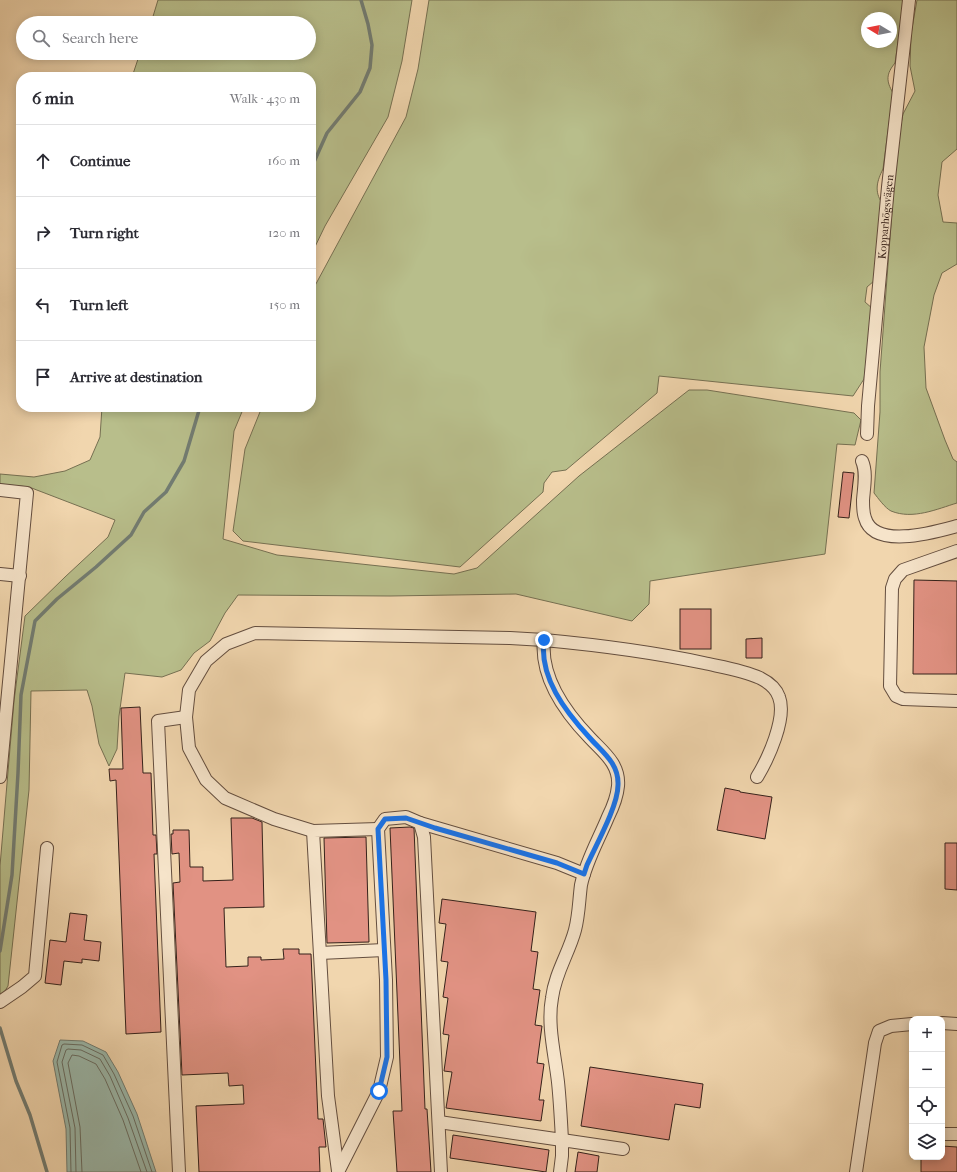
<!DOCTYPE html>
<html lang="en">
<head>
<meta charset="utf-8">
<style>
	:root { --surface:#fff; --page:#f2f2f3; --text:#2b2b33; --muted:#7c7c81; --line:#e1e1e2 }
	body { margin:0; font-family:"IM FELL French Canon",serif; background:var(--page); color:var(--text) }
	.controls { position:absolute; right:12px; bottom:12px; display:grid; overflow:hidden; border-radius:8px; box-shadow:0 2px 10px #0003 }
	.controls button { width:36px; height:36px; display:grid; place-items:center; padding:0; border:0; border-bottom:1px solid var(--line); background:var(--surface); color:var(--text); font:20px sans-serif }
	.compass { position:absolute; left:861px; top:12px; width:36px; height:36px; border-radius:50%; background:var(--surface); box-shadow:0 2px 10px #0003; rotate:280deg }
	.stop { position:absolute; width:12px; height:12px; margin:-9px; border:3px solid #1a73e8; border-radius:50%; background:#fff }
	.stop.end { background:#1a73e8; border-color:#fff; box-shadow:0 1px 4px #0008 }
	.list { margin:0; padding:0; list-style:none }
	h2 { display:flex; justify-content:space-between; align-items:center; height:52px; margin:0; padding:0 16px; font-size:17px }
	h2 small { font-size:13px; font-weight:400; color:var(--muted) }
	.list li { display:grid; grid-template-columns:26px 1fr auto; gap:12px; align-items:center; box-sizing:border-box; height:72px; padding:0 16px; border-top:1px solid var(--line) }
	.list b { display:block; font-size:15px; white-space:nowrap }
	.list em { font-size:13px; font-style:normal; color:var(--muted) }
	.icon { flex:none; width:22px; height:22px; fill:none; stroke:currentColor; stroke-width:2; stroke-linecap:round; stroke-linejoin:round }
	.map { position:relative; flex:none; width:957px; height:1172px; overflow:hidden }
	.search { position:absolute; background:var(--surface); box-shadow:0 2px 10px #0003; left:16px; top:16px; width:300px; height:44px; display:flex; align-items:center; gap:10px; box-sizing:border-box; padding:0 14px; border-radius:22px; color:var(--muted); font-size:15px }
	.panel { position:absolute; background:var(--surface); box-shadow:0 2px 10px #0003; left:16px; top:72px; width:300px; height:340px; border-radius:16px }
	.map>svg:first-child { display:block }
</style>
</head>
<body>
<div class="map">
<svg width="957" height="1172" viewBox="0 0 957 1172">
	<rect width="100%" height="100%" fill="#f1d6ae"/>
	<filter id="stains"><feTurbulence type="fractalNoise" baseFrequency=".005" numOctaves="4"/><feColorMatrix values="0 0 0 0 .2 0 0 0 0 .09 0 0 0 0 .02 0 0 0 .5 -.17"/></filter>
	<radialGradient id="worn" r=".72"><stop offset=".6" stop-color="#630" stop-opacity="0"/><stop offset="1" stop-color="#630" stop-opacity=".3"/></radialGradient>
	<g fill="#b8be8b" stroke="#767052" fill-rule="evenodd">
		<polygon points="158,0 412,0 402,61 388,117 325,226 311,255 311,77 132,77 140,53 309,53 309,23 151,23"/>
		<path d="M429,0H904L895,63C886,74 886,81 893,93L883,169C877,181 874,191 882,203L874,281L867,287L865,302L873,309L864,379L853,396L659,376L657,393L566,470L552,472L544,483L543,492L460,567L243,541L233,531L245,449L262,407H311V293L406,117L418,69ZM867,18H891V42H867Z"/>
		<path d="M917,0H957V149L942,162L938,195L943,222L957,223V264L942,273L934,295L924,347L926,388L945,440L953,459L957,462V503C937,509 913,520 891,511C885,508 878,498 874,493L880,412V372L897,144L903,114L915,91L910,66L911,34Z"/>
		<polygon points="689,390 707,390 854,413 861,420 855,445 837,444 825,554 650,581 649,604 632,621 516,594 390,596 238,595 225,613 210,641 194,653 181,670 162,677 125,673 119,716 117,749 109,766 99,744 92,706 87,690 31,691 29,790 8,986 3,994 0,994 0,866 14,701 25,616 65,577 108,537 115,520 29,487 0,484 0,474 34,477 65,471 90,460 100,437 102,407 244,407 234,431 223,539 277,555 454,574 477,568 579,476"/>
	</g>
	<polygon fill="#9bb9ac" stroke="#727c72" points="60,1040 83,1041 106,1052 118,1072 137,1114 156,1172 67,1172 66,1129 53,1061"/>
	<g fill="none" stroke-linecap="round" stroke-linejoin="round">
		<g stroke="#686d63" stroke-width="1">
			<polyline points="71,1172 70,1128 57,1062 62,1045 64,1044 82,1045 103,1055 114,1074 133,1116 152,1172"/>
			<polyline points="76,1172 75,1128 62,1062 66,1050 68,1049 81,1050 100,1059 110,1076 128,1118 147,1172"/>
			<polyline points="82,1172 80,1127 68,1063 72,1055 79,1056 96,1064 105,1079 123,1120 141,1172"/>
		</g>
		<g stroke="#727c72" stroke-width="3.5">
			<polyline points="311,173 314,162 327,133 360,92 370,68 372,45 368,24 361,0"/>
			<polyline points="0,951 12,875 18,773 21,695 35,621 57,599 96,567 131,535 144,512 166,492 184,461 200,407"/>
			<polyline points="0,1028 16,1081 30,1115 47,1172"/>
		</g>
	</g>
	<g fill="#e19283" stroke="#35211a">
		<polygon points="843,472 854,473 849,518 838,517"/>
		<polygon points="914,580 957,581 957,674 913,674"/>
		<rect x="680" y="609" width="31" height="40"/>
		<polygon points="762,638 762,658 746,658 746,639"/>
		<polygon points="140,707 143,773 151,773 153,835 156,835 157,854 154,854 161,1032 126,1034 116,780 110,781 109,769 123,769 121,708"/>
		<polygon points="725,788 740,791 740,792 772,797 765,839 717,830"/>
		<polygon points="231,818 252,818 262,822 264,907 224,908 226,967 248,966 248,957 261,957 261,960 284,959 283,949 299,949 299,954 311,954 318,1119 323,1119 326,1147 319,1147 320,1172 199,1172 196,1106 244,1104 243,1085 229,1086 228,1073 182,1075 173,883 180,882 179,853 172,854 171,834 173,834 173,830 189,830 190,867 203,867 203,881 233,880"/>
		<polygon points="410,827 414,828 425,1109 427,1109 431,1172 397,1172 393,1111 402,1111 390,828"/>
		<polygon points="366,837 369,942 327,943 324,838"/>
		<polygon points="945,843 957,843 957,890 945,889"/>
		<polygon points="442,899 536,912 531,951 538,952 533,989 540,990 535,1025 542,1026 537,1063 544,1064 539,1100 544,1100 541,1121 446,1108 452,1072 444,1071 449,1035 443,1034 448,998 443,997 448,962 441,961 446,924 439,923"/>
		<polygon points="70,913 87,915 84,940 101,942 99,961 82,959 82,963 64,961 61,985 45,983 50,940 66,942"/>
		<polygon points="590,1067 703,1084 700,1108 675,1104 669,1140 581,1126"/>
		<polygon points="453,1135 549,1150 546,1172 450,1158"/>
		<polygon points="942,1146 957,1147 957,1172 921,1172 921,1157 942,1157"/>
		<polygon points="578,1152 599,1156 597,1172 575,1172"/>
	</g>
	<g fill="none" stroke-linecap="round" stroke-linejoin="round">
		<g stroke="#644e3f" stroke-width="14">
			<g id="minor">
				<path id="s1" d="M867,434L868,406L888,187L909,0"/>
				<path d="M862,461C867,472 864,487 863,500C863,505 863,513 865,518C874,550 935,532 957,526"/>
				<polyline points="0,490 27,493 0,777"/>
				<polyline points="957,551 903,570 895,579 892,588 890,686 896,696 903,699 957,701"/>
				<polyline points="0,574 20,576"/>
				<polyline points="420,823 557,863 584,874"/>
				<polyline points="313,831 274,819 225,798 206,780 189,748 186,717 189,690 206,661 226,644 255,633 510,638 544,640"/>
				<polyline points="320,953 384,950"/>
				<polyline points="0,1002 22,987 35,976 47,848"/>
				<polyline points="942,1023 957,1024"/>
				<path d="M439,1122L562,1140C561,1121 560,1101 558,1082C555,1055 547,1025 552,998C555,973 569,953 575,930C579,915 579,900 581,885C586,861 599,839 608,817C613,807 617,797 618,786C620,764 603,752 590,738C565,712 540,677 544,640C598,645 652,652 704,663C722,667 743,670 760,678C768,682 776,688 779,697C787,718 768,759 757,777"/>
				<polyline points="942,1134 957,1134"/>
				<polyline points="338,1171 328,1096 313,831 378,829"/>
				<polyline points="179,1172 158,721 186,717"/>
				<polyline points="338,1172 379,1091 387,1057 386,980 378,829 385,819 406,817 420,823 424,837 441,1172"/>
				<polyline points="560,1172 562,1156 562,1140 623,1149"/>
				<polyline points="856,1172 875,1043 879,1031 891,1026 912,1024"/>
			</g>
		</g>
		<use href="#minor" stroke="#f6e4ca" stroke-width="12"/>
	</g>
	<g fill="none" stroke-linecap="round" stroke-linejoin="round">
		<path stroke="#1a73e8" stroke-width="5" d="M379,1091L387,1057L386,980L378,829L385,819L406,818L435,828L557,863L584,874L587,865C596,845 618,806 618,785C619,763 602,752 589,737C565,711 539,677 544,640"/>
	</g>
	<g text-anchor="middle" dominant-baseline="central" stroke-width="3" stroke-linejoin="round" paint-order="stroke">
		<g font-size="11" fill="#35211a" stroke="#f6e4ca">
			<text stroke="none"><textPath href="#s1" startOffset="218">Kopparhögsvägen</textPath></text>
		</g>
	</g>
	<rect width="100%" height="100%" filter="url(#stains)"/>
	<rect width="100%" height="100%" fill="url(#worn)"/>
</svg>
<div class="controls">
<button>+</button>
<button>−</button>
<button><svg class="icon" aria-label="locate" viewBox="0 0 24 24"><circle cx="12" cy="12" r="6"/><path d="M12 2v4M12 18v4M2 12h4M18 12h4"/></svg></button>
<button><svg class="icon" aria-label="layers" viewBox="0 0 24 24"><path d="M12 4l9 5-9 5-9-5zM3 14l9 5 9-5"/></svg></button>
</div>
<svg class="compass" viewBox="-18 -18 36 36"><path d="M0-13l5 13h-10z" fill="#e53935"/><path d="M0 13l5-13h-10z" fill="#7c7c81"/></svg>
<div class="stop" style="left:379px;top:1091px"></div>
<div class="stop end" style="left:544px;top:640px"></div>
<div class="search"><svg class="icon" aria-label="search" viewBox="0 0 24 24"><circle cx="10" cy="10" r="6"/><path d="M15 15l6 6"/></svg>Search here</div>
<section class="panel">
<h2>6 min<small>Walk · 430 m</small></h2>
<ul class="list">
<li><svg class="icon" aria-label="ahead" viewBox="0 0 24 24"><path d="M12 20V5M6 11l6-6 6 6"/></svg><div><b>Continue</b></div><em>160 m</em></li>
<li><svg class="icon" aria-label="right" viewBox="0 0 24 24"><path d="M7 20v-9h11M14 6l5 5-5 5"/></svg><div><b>Turn right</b></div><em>120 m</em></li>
<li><svg class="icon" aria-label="left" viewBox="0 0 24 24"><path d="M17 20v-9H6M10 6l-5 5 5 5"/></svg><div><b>Turn left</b></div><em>150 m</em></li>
<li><svg class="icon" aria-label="arrive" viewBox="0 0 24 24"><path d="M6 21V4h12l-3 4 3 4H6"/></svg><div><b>Arrive at destination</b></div></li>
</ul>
</section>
</div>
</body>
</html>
